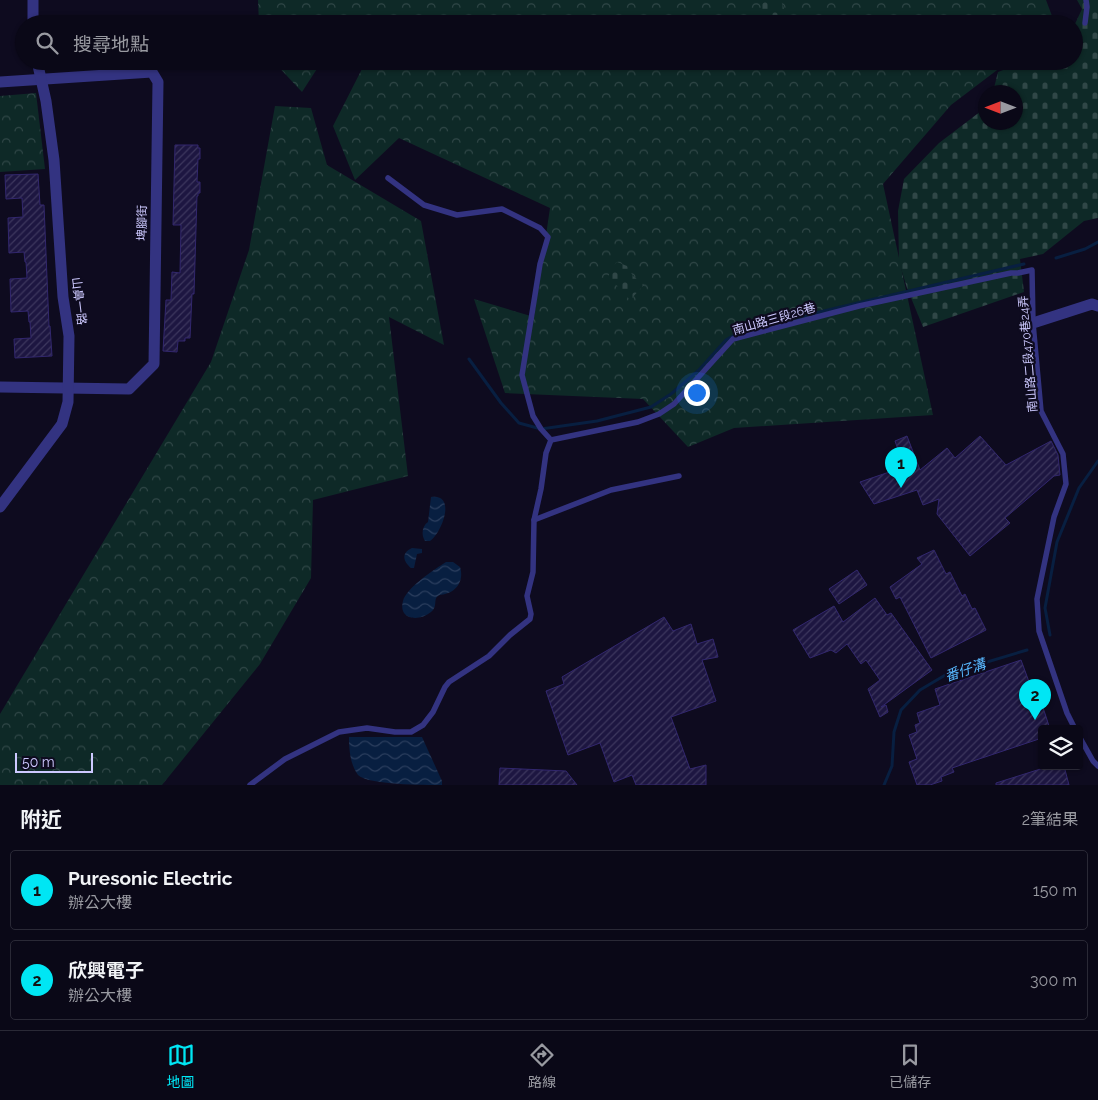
<!DOCTYPE html>
<html lang="zh-TW">
<head>
<meta charset="utf-8">
<style>
	:root { --surface:#0a0817; --page:#181624; --text:#f1f3f6; --muted:#999aa1; --line:#2a2936; --accent:#00e6f4 }
	body { margin:0; font-family:Raleway,"Noto Sans TC",sans-serif; background:var(--page); color:var(--text) }
	.controls { position:absolute; right:15px; bottom:15px; display:grid; overflow:hidden; border-radius:5px; box-shadow:0 1px 4px #0004 }
	.controls button { width:45px; height:45px; display:grid; place-items:center; padding:0; border:0; border-bottom:1px solid var(--line); background:var(--surface); color:var(--text); font:25px sans-serif }
	.compass { position:absolute; left:978px; top:85px; width:45px; height:45px; border-radius:50%; background:var(--surface); box-shadow:0 1px 4px #0004; rotate:270deg }
	.scale { position:absolute; left:15px; bottom:12px; width:78px; box-sizing:border-box; padding-left:5px; border:2px solid #cdc9ff; border-top:0; font-size:14px; line-height:18px; white-space:nowrap; color:#cdc9ff; -webkit-text-stroke:4px #0e0b1f; paint-order:stroke }
	.you { position:absolute; left:696px; top:392px; width:18px; height:18px; margin:-12px; border:4px solid #fff; border-radius:50%; background:#1a73e8; box-shadow:0 0 0 8px #1a73e833 }
	.badge { display:grid; place-items:center; width:32px; height:32px; border-radius:50%; background:var(--accent); color:#111; font-size:16px; font-weight:700 }
	.pin { position:absolute; translate:-50% -41px; filter:drop-shadow(0 1px 2px #0008) }
	.pin::after { content:''; position:absolute; top:26px; width:18px; height:15px; background:inherit; clip-path:polygon(0 0,100% 0,50% 100%) }
	.list { margin:0; padding:0; list-style:none }
	h2 { display:flex; justify-content:space-between; align-items:center; height:65px; margin:0; padding:0 20px; font-size:21px }
	h2 small { font-size:16px; font-weight:400; color:var(--muted) }
	.list li { display:grid; grid-template-columns:32px 1fr auto; gap:15px; align-items:center; box-sizing:border-box; height:80px; margin:0 10px 10px; padding:0 10px; border:1px solid var(--line); border-radius:5px }
	.list b { display:block; font-size:19px; white-space:nowrap }
	.list p { margin:0; font-size:16px; white-space:nowrap; color:var(--muted) }
	.list em { font-size:16px; font-style:normal; color:var(--muted) }
	.icon { flex:none; width:28px; height:28px; fill:none; stroke:currentColor; stroke-width:2; stroke-linecap:round; stroke-linejoin:round }
	.map { position:relative; flex:none; width:1098px; height:785px; overflow:hidden }
	.search { position:absolute; background:var(--surface); box-shadow:0 1px 4px #0004; left:15px; right:15px; top:15px; height:55px; display:flex; align-items:center; gap:12px; box-sizing:border-box; padding:0 18px; border-radius:28px; color:var(--muted); font-size:19px }
	.sheet { height:245px; background:var(--surface) }
	nav { display:flex; justify-content:space-around; align-items:center; box-sizing:border-box; height:70px; border-top:1px solid var(--line); background:var(--surface); font-size:14px; color:var(--muted) }
	nav a { display:grid; justify-items:center; gap:2px }
	nav .on { color:var(--accent) }
	.map>svg:first-child { display:block }
</style>
</head>
<body>
<div class="map">
<svg width="1098" height="785" viewBox="0 0 1098 785">
	<defs>
		<pattern id="forest-crowns" width="20" height="18" patternUnits="userSpaceOnUse" patternTransform="scale(1.25)"><rect width="20" height="18" fill="#0e2927"/><path d="M2 6a3 3 0 1 1 6 0M12 15a3 3 0 1 1 6 0" fill="none" stroke="#304747"/></pattern>
		<pattern id="cemetery-stones" width="16" height="16" patternUnits="userSpaceOnUse" patternTransform="scale(1.25)"><rect width="16" height="16" fill="#0e2927"/><path d="M2 7V4a2 2 0 0 1 4 0v3zM10 15v-3a2 2 0 0 1 4 0v3z" fill="#304747"/></pattern>
		<pattern id="water-waves" width="16" height="10" patternUnits="userSpaceOnUse" patternTransform="scale(1.25)"><rect width="16" height="10" fill="#081f41"/><path d="M0 5q4-4 8 0t8 0" fill="none" stroke="#2b3e5e"/></pattern>
		<pattern id="building-hatch" width="6" height="6" patternUnits="userSpaceOnUse" patternTransform="scale(1.25)"><rect width="6" height="6" fill="#1d1641"/><path d="M-1 1l2-2M0 6l6-6M5 7l2-2" fill="none" stroke="#3d375e"/></pattern>
	</defs>
	<rect width="100%" height="100%" fill="#0e0b1f"/>
	<g fill="url(#forest-crowns)">
		<polygon points="258,0 1046,0 1055,24 357,24 350,16 345,24 259,24"/>
		<polygon points="273,61 322,61 302,92"/>
		<polygon points="366,61 1009,61 951,105 883,184 933,415 734,428 688,447 643,399 505,393 474,299 534,317 550,208 399,138 355,180 333,126"/>
		<polygon points="36,93 45,169 0,172 0,96"/>
		<polygon points="275,106 311,108 327,165 421,221 444,345 389,317 408,476 313,500 311,578 260,664 162,785 0,785 0,714 211,362 249,250"/>
	</g>
	<g fill="url(#cemetery-stones)">
		<path d="M767,0H780C786,9 785,14 782,24H763L760,18L762,4Z"/>
		<polygon points="1077,0 1098,0 1098,218 1084,221 1043,254 1020,259 1024,292 923,327 907,288 899,262 898,211 904,179 939,143 985,108 986,122 1016,122 1016,92 993,92 998,72 1026,61 1074,61 1074,26 1082,9"/>
		<polygon points="617,262 627,266 633,276 644,285 630,300 620,288 609,279 609,269"/>
	</g>
	<g fill="url(#water-waves)">
		<path d="M431,497C457,493 442,533 430,541H425C421,535 422,526 428,522Z"/>
		<path d="M412,548L422,549V553L417,554L414,568H411C403,561 401,553 412,548Z"/>
		<path d="M446,562H453L460,567C464,579 458,591 445,594C443,595 440,594 438,596C433,599 438,607 431,612C419,622 398,620 403,601C406,588 435,569 446,562Z"/>
		<path d="M349,737H422L442,781V785C425,785 368,785 358,775C350,764 349,749 349,737Z"/>
	</g>
	<g fill="none" stroke-linecap="round" stroke-linejoin="round">
		<g stroke="#081f41" stroke-width="3">
			<polyline points="1056,258 1085,249 1098,242"/>
			<polyline points="469,359 501,403 519,423 541,429 597,421 651,407 671,394 699,370 726,340 743,330 1024,264"/>
			<polyline points="1050,635 1045,608 1057,542 1079,488 1098,461"/>
			<polyline points="884,785 892,766 894,732 901,710 920,690 947,674 1027,650"/>
		</g>
	</g>
	<g fill="url(#building-hatch)" stroke="#32276e">
		<polygon points="175,145 198,145 198,148 200,148 200,159 198,159 197,182 200,182 200,193 198,193 198,196 197,196 194,294 192,294 190,338 185,338 185,341 178,341 177,352 163,351 166,300 171,300 172,272 180,273 181,225 173,225"/>
		<polygon points="38,174 40,205 44,205 49,326 50,326 52,356 15,358 14,339 31,338 30,322 29,322 28,311 11,312 10,279 27,278 26,262 25,262 24,252 9,253 8,218 23,217 22,198 6,199 5,175"/>
		<polygon points="907,436 920,470 947,448 955,458 980,436 1006,465 1051,441 1058,455 1060,475 1054,476 1005,518 1010,523 970,556 937,514 939,499 923,505 917,490 874,504 860,482 904,467 895,441"/>
		<polygon points="934,550 946,574 950,572 962,596 965,594 972,609 975,608 986,630 931,658 900,597 896,599 890,587 922,564 917,558"/>
		<polygon points="857,570 867,585 839,604 829,589"/>
		<polygon points="875,598 887,615 891,613 932,670 881,707 886,705 888,712 880,717 868,689 880,680 866,660 861,664 847,644 836,653 831,650 810,658 793,630 834,606 843,622"/>
		<polygon points="664,617 673,631 691,624 697,644 713,639 718,657 702,660 716,701 671,717 690,769 706,765 706,785 636,785 632,775 614,782 600,743 568,755 546,691 564,684 562,677"/>
		<polygon points="1021,660 1032,690 1037,689 1050,729 1042,729 1042,738 952,768 954,772 941,777 942,781 930,785 917,785 909,762 917,759 909,735 917,732 915,725 920,723 917,713 940,705 935,689"/>
		<polygon points="1050,766 1064,766 1069,785 996,785 996,783"/>
		<polygon points="500,768 566,771 577,785 499,785"/>
	</g>
	<g fill="none" stroke-linecap="round" stroke-linejoin="round">
		<g stroke="#333381" stroke-width="5.5">
			<polyline points="1085,23 1087,7 1086,0"/>
			<polyline points="388,178 424,205 457,215 502,209 540,228 548,237 540,264 522,375 533,416 541,429 551,440"/>
			<polyline points="534,520 611,490 679,476"/>
			<polyline points="1079,736 1093,761 1098,766"/>
			<polyline points="250,785 285,759 339,732 367,728 395,732 411,732 423,725 433,712 445,687 449,682 489,656 510,635 530,619 531,614 527,596 533,572 534,520 541,489 546,453 551,440 638,422 659,414 674,404 733,339 859,306 1011,273 1018,273 1032,270 1033,323 1041,411 1063,454 1066,484 1054,517 1037,599 1039,631 1067,713 1075,729"/>
		</g>
		<g stroke="#333381" stroke-width="11">
			<polyline points="33,24 33,0"/>
			<polyline points="0,82 152,72 158,82 154,364 129,389 0,387"/>
			<polyline points="1033,323 1092,304 1098,306"/>
			<polyline points="0,507 62,424 68,402 69,336 63,297 54,160 46,101 37,61"/>
		</g>
	</g>
	<g text-anchor="middle" dominant-baseline="central" stroke-width="4.5" stroke-linejoin="round" paint-order="stroke">
		<g font-size="12" fill="#cdc9ff" stroke="#0e0b1f">
			<text transform="translate(142 223) rotate(-89)">埤腳街</text>
			<text transform="translate(79 301) rotate(83)">山鼻一路</text>
			<text transform="translate(774 319) rotate(-16)">南山路三段26巷</text>
			<text transform="translate(1028 354) rotate(-95)">南山路二段470巷24弄</text>
		</g>
		<g font-size="14" font-style="italic" fill="#57b8ff" stroke="#0e0b1f">
			<text transform="translate(965 670) rotate(-19)">番仔溝</text>
		</g>
	</g>
</svg>
<div class="controls">
<button><svg class="icon" aria-label="layers" viewBox="0 0 24 24"><path d="M12 4l9 5-9 5-9-5zM3 14l9 5 9-5"/></svg></button>
</div>
<svg class="compass" viewBox="-18 -18 36 36"><path d="M0-13l5 13h-10z" fill="#e53935"/><path d="M0 13l5-13h-10z" fill="#999aa1"/></svg>
<div class="scale">50 m</div>
<div class="you"></div>
<div class="pin badge" style="left:901px;top:488px">1</div>
<div class="pin badge" style="left:1035px;top:720px">2</div>
<div class="search"><svg class="icon" aria-label="search" viewBox="0 0 24 24"><circle cx="10" cy="10" r="6"/><path d="M15 15l6 6"/></svg>搜尋地點</div>
</div>
<section class="sheet">
<h2>附近<small>2筆結果</small></h2>
<ul class="list">
<li><span class="badge">1</span><div><b>Puresonic Electric</b><p>辦公大樓</p></div><em>150 m</em></li>
<li><span class="badge">2</span><div><b>欣興電子</b><p>辦公大樓</p></div><em>300 m</em></li>
</ul>
</section>
<nav>
<a class="on"><svg class="icon" aria-label="map" viewBox="0 0 24 24"><path d="M3 6l6-2 6 2 6-2v14l-6 2-6-2-6 2zM9 4v14M15 6v14"/></svg>地圖</a>
<a><svg class="icon" aria-label="directions" viewBox="0 0 24 24"><path d="M12 3l9 9-9 9-9-9zM9 14v-3h6M13 9l2 2-2 2"/></svg>路線</a>
<a><svg class="icon" aria-label="saved" viewBox="0 0 24 24"><path d="M7 4h10v16l-5-4-5 4z"/></svg>已儲存</a>
</nav>
</body>
</html>
